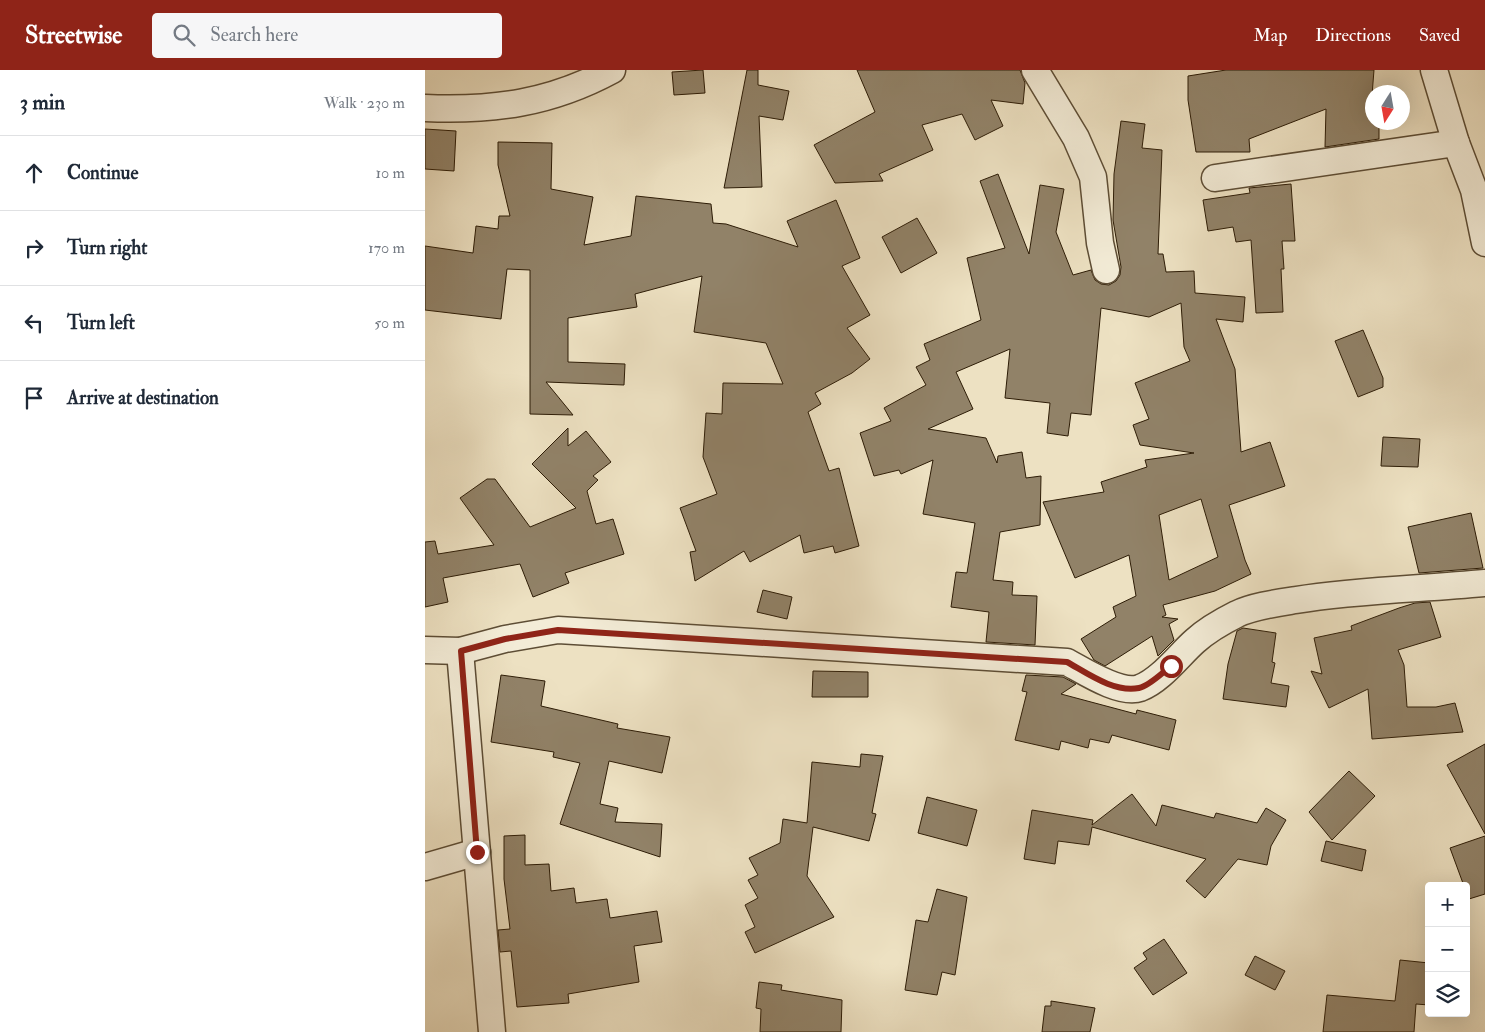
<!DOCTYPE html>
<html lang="en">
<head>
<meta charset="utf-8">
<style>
	:root { --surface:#fff; --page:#f6f6f7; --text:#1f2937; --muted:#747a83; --line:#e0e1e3; --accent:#8f2418 }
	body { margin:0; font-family:"IM FELL Double Pica",serif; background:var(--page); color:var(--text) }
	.controls { position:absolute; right:15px; bottom:15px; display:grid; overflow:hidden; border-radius:5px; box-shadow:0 5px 20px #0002 }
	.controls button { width:45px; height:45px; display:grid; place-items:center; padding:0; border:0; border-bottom:1px solid var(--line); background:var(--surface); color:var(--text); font:25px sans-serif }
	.compass { position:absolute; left:940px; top:15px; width:45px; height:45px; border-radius:50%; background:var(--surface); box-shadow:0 5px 20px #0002; rotate:191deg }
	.stop { position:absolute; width:15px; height:15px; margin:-11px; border:4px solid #8f2418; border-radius:50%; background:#fff }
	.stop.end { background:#8f2418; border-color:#fff; box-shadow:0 1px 5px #0008 }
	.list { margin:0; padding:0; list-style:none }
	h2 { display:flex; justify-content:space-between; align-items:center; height:65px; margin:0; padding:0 20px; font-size:21px }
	h2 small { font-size:16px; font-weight:400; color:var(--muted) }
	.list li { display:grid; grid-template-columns:32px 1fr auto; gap:15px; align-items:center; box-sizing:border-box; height:75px; padding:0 20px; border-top:1px solid var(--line) }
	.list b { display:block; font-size:19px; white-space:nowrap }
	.list em { font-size:16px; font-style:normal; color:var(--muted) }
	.icon { flex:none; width:28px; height:28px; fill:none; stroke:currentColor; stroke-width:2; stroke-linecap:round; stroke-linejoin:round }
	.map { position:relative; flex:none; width:1060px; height:962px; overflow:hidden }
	header { display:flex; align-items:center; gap:30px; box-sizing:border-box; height:70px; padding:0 25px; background:var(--accent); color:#fff }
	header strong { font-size:24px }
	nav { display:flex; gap:28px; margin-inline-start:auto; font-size:18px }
	.search { width:350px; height:45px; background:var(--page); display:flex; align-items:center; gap:12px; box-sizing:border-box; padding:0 18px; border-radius:5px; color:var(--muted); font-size:19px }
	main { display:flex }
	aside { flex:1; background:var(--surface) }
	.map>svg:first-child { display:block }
</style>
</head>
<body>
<header>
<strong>Streetwise</strong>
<div class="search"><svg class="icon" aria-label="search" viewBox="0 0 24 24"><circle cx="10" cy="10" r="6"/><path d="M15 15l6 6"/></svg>Search here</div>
<nav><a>Map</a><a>Directions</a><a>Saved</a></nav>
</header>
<main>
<aside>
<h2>3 min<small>Walk · 230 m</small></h2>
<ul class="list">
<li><svg class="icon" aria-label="ahead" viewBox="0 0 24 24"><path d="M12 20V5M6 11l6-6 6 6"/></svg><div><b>Continue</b></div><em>10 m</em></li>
<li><svg class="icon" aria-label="right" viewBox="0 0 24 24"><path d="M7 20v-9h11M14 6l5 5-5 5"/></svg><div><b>Turn right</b></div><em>170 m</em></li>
<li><svg class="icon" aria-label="left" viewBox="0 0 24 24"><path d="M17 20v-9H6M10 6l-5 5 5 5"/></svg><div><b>Turn left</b></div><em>50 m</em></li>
<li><svg class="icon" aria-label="arrive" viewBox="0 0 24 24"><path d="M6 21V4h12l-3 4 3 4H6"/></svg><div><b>Arrive at destination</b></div></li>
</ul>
</aside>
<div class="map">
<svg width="1060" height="962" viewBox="0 0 1060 962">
	<rect width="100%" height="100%" fill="#ede1c2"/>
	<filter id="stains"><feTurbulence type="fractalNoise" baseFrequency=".004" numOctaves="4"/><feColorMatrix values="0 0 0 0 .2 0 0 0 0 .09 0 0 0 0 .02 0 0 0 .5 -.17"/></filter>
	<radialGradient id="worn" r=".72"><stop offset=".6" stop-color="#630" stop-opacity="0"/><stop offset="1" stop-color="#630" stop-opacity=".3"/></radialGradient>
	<g fill="#918268" stroke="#2d1c06" fill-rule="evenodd">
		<polygon points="278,0 280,23 249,25 247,2"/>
		<polygon points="322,0 333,0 333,15 364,21 358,50 334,46 337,117 299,118"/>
		<polygon points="432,0 595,0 600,13 598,34 566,30 578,56 550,70 537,44 497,55 508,80 454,104 458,111 410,113 389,75 450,42"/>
		<polygon points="801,0 949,0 945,51 954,52 954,69 900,77 901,39 824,69 825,82 771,82 763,30 763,6"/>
		<path d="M696,51L720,54L717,78L737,80L733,184H738L741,202L769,201L770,223L820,227L818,252L791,249L810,299L816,382L845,372L860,416L804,435L820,490L826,504L790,521L738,535L741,545L737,547L753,549L744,554L749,570L733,586L727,566L680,596L669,590L656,569L691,547L688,537L711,526L704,485L650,508L618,432L679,422L676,412L722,397L720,390L769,383L715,375L708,355L724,349L710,313L765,291L759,277L756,233L724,247L676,238L666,345L646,343L643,366L622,363L625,333L580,328L585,279L531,302L548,339L503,359L561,368L572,393L573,386L597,382L601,408L616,406L615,455L575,462L568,510L588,512L587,525L612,526L610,575L561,572L564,542L526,537L531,502L542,503L550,453L498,444L508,390L476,404L474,400L449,406L435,363L466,351L459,338L501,315L491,297L505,290L499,274L556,250L542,188L580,178L555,111L573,104L604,184L615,115L639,119L631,162L648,205L666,200L670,210L676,214L684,215L691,211L695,205L696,197L688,150L689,104ZM776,429L793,487L744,510L734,445Z"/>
		<polygon points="0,59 31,61 29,101 0,99"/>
		<polygon points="73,72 127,73 126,119 168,127 159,175 206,166 211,126 286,134 288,153 301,154 373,177 362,151 411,130 435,188 417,196 445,245 422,258 445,289 427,303 390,323 396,334 383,342 404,401 414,398 434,476 410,483 408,476 379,483 375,465 325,492 319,481 270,511 265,482 271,481 255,438 292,424 278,387 281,343 297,344 298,313 358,314 341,273 269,262 277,206 210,224 212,237 143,248 143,292 200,294 199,315 121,312 148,345 105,344 105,200 82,199 76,249 0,240 0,176 48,183 51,156 73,159 74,146 85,146 73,95"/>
		<polygon points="866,114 870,171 857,171 859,199 856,199 858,242 831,243 826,170 811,172 808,157 783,161 778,130 825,123 824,118"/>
		<polygon points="492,148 512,183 476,203 457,167"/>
		<polygon points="938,260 958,308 958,317 933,327 910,271"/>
		<polygon points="143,358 143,376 161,361 186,392 168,406 173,410 162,421 171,454 188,449 199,484 140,503 144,513 108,527 95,494 18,508 23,532 0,537 0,472 10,471 13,484 69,475 35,428 62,409 70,409 105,457 151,438 107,394"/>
		<polygon points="958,367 995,369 993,397 956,396"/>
		<polygon points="1046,443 1058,498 994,503 983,457"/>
		<polygon points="338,520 367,527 362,549 332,542"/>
		<polygon points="1005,532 1016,567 973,580 979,595 982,637 1011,637 1030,633 1038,662 947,669 943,619 904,638 886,601 897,604 889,568 927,560 926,556 974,538 990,533"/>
		<polygon points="818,558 851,563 847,592 850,593 846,613 864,616 861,637 798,629 803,594 812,561"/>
		<polygon points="388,601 443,602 443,627 387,627"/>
		<polygon points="76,605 120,611 116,636 193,654 192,658 245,667 237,703 184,691 175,734 193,738 190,752 237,754 235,787 135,754 155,693 128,687 129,682 66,672"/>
		<polygon points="601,605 638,607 651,614 636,624 711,644 712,640 751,650 744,680 687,665 684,673 665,669 663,678 636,671 634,680 590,670 602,622 597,621"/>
		<polygon points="1060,674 1060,764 1022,695"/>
		<polygon points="436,684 458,686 447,743 451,744 444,771 388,757 382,806 409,847 330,883 320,862 330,857 320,835 333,828 323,810 333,805 324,788 355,773 358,749 382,753 387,692 435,697"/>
		<polygon points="924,701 950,726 907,770 884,742"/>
		<polygon points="707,724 731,756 737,735 789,748 791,743 832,753 841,738 861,750 846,776 842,795 813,789 780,828 761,811 781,789 667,757 664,775 633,771 630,794 599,789 607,740 668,750 667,755"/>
		<polygon points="502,727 552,740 542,776 493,763"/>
		<polygon points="100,765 100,795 124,794 126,821 149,818 151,833 182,829 185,848 232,841 237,872 209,876 214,912 143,924 144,933 92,937 86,881 75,882 73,860 85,859 79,809 79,766"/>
		<polygon points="1060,766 1060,824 1044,829 1041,816 1039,816 1025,778"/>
		<polygon points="901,771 941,780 937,801 896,791"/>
		<polygon points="512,819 542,827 530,905 517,902 512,925 480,920 491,850 503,852"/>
		<polygon points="739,869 762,903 728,925 709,898 722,889 718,883"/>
		<polygon points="830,886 860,901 850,920 820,905"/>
		<polygon points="975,890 1004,893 1004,935 991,934 989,962 898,962 902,925 970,931"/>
		<polygon points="334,912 357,915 356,920 417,930 416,962 335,962 336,939 331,938"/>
		<polygon points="626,931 670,938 665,962 617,962 620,936 626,936"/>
	</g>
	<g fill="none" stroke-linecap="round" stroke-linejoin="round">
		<g stroke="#5d4d35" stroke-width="29">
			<g id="street">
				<polyline points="610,0 651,68 668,107 675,173 681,200"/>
				<polyline points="1009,0 1031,73 1049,120 1060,173"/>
				<path d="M0,38C69,41 126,33 187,0"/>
				<polyline points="790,108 1031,73"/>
				<path d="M0,580L35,581L80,569L133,560L183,563L642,592C659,601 695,625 715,618C736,610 754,585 770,571C781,561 798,551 812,544C829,536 852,533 871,530C933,520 997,519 1060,513"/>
				<polyline points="35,581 67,962"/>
				<polyline points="0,797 52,782"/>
			</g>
		</g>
		<use href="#street" stroke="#f3ecd7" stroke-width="26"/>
	</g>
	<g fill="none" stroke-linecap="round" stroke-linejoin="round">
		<path stroke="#8f2418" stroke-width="6" d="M52,782L36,581L80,569L133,560L642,592C662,603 689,623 714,618C724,616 737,603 746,596"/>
	</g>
	<rect width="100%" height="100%" filter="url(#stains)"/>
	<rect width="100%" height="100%" fill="url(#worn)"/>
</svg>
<div class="controls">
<button>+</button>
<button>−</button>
<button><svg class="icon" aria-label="layers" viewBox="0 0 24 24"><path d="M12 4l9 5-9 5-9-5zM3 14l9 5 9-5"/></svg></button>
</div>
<svg class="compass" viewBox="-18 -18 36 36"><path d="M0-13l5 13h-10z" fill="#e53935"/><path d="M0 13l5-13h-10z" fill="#747a83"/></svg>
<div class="stop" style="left:746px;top:596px"></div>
<div class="stop end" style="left:52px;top:782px"></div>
</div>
</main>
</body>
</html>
